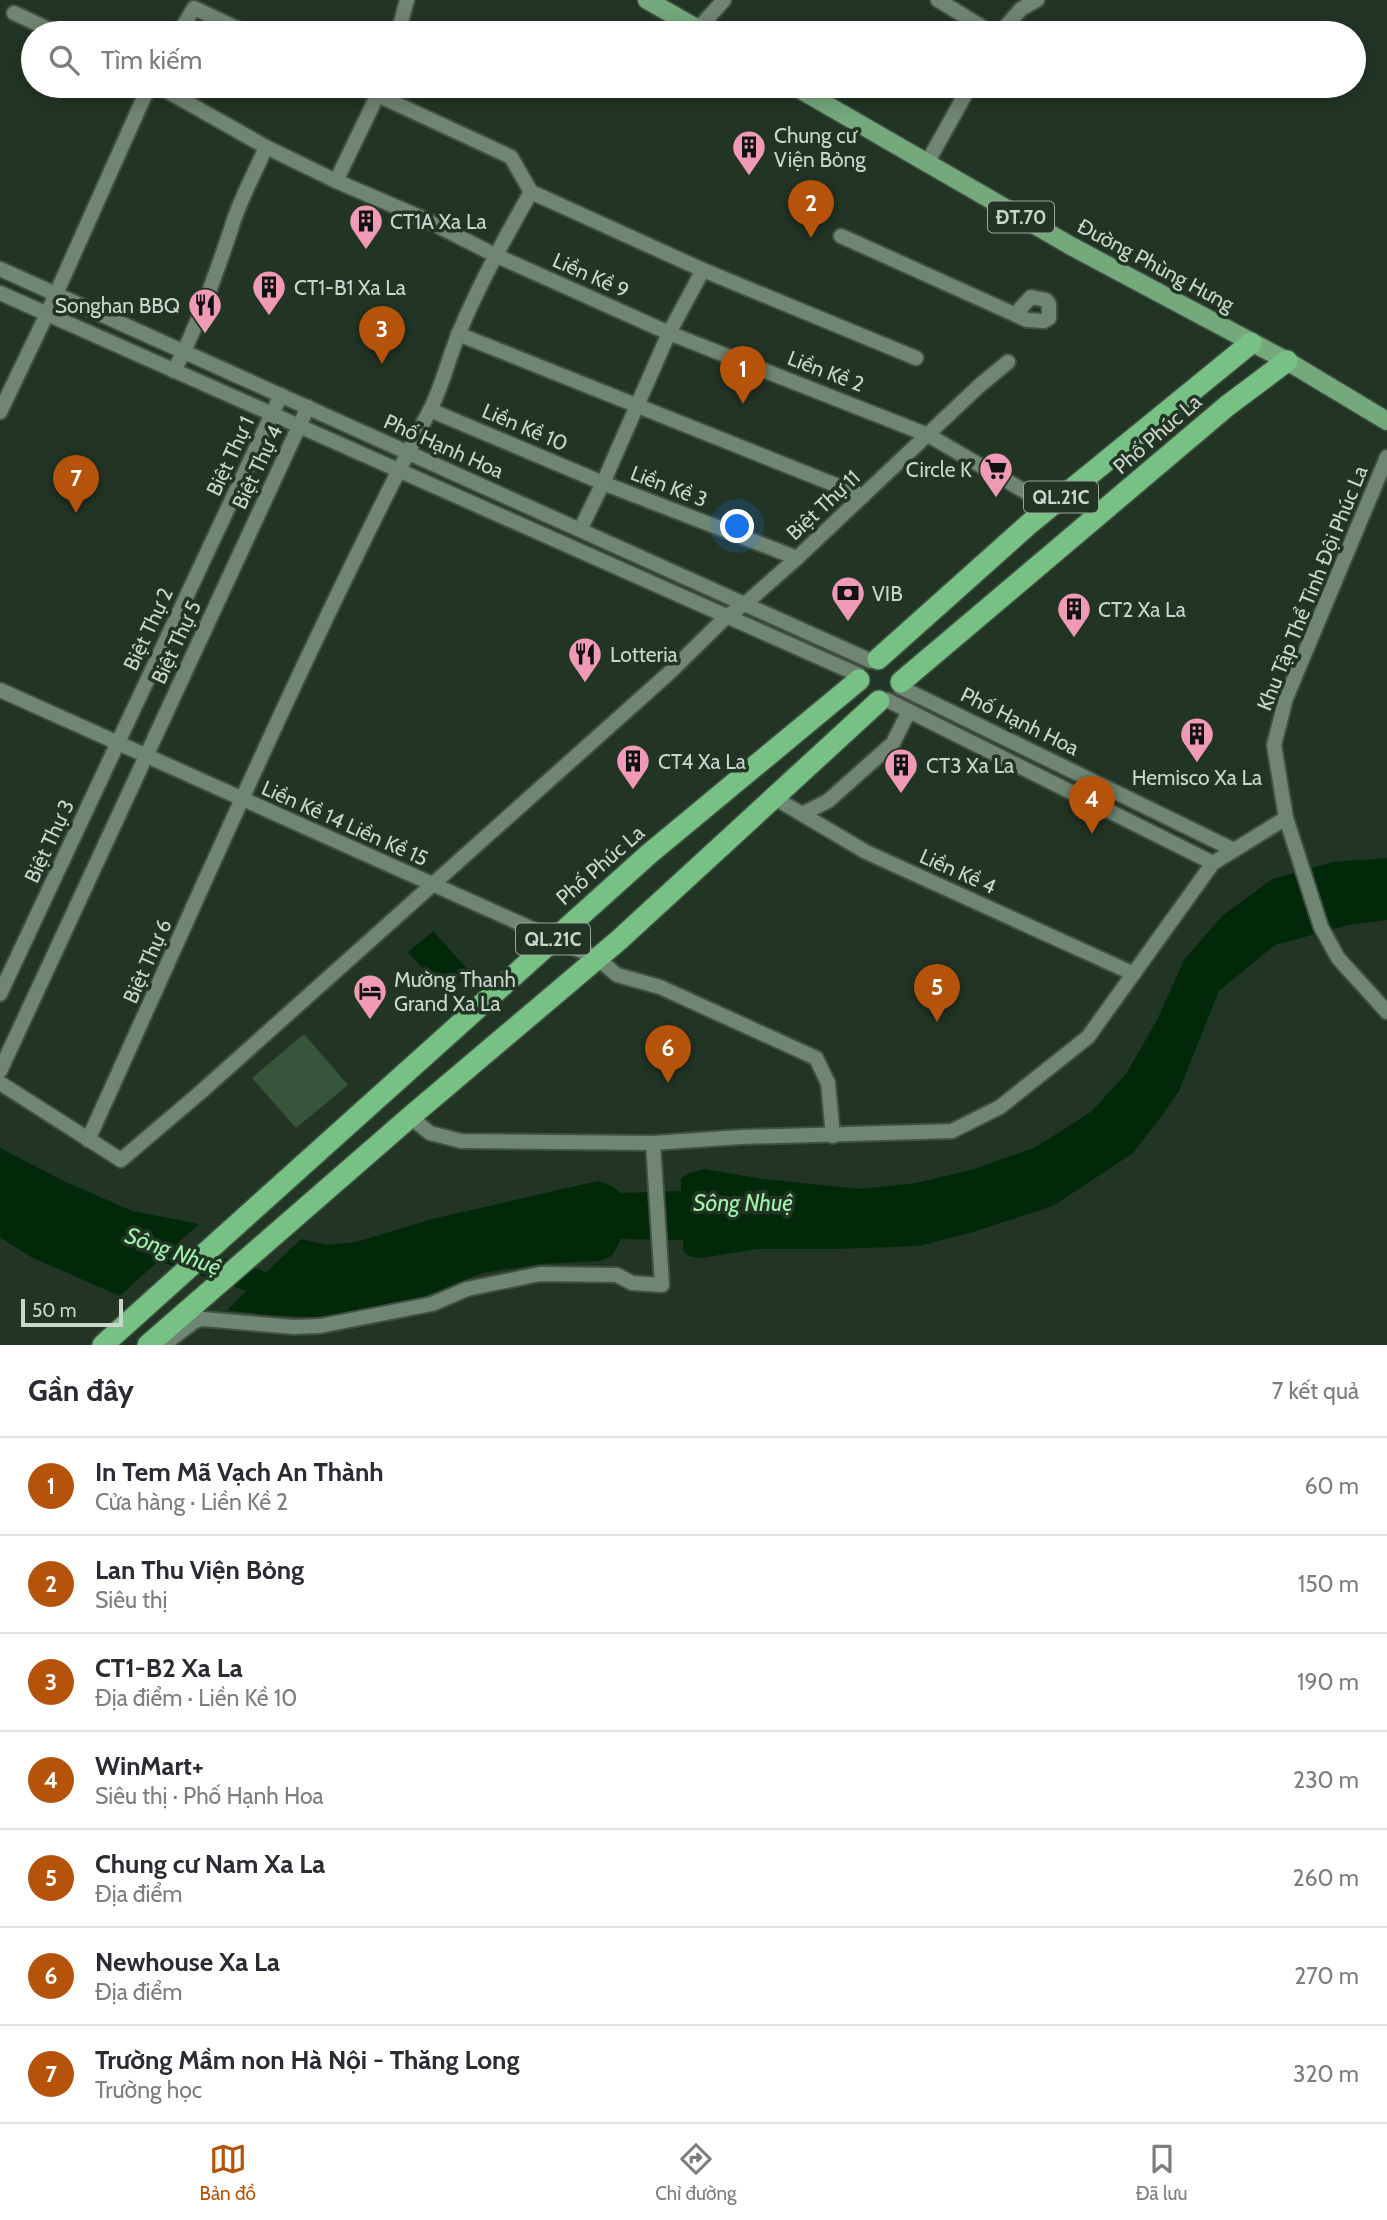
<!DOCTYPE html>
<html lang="vi">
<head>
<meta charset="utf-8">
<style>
	:root { --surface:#fff; --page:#f7f7f7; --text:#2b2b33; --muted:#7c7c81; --line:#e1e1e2; --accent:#b45309 }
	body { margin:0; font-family:Cabin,sans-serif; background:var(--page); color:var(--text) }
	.scale { position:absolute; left:21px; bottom:18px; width:102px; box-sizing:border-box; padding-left:7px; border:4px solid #cad6cc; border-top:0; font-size:19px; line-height:24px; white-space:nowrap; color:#cad6cc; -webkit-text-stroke:5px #223525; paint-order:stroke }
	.you { position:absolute; left:738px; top:527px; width:24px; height:24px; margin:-18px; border:5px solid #fff; border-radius:50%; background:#1a73e8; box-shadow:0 0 0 10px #1a73e833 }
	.badge { display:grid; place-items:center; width:46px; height:46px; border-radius:50%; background:var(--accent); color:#fff; font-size:23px; font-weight:700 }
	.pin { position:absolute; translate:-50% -58px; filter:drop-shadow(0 2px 4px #0008) }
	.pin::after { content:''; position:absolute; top:37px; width:24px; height:21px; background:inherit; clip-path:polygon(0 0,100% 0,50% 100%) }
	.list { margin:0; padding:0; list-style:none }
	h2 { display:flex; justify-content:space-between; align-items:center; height:91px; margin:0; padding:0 28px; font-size:30px }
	h2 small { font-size:23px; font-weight:400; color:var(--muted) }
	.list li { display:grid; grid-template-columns:46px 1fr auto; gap:21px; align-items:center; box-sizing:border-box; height:98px; padding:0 28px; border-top:2px solid var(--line) }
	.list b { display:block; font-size:26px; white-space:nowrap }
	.list p { margin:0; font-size:23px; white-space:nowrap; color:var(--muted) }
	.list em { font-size:23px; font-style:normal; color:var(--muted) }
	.icon { flex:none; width:38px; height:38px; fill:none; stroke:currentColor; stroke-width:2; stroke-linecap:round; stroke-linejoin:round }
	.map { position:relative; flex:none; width:1387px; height:1345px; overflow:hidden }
	.search { position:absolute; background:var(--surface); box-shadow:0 4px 18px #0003; left:21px; right:21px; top:21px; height:77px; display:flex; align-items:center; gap:18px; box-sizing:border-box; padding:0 24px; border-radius:38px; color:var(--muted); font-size:26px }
	.sheet { height:777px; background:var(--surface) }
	nav { display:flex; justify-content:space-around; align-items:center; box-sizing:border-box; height:98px; border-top:2px solid var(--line); background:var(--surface); font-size:19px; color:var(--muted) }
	nav a { display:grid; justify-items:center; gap:4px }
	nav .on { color:var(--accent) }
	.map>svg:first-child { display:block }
</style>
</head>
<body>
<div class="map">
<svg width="1387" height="1345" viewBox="0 0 1387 1345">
	<rect width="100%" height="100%" fill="#223525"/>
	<polygon fill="#36553b" points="304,1034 348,1085 296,1128 252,1078"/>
	<g fill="#002809">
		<polygon points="1387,858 1387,920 1348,925 1275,945 1219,991 1179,1091 1157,1122 1133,1153 1053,1206 970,1233 919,1246 836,1249 756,1249 702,1258 688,1256 683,1250 683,1240 621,1239 612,1256 600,1261 539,1264 482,1273 405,1304 354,1313 312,1317 269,1315 227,1310 301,1239 327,1245 356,1242 432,1219 598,1181 610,1185 621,1193 681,1191 681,1178 690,1173 704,1169 763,1179 860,1189 916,1183 974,1169 1034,1148 1091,1112 1126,1074 1157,1020 1184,960 1222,916 1272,879 1334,862"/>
		<polygon points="433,931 470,972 445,994 408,952"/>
		<polygon points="0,1148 64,1181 132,1211 199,1224 120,1296 31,1257 0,1237"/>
	</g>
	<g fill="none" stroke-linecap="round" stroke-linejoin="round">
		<polyline stroke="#002809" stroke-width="24" points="137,1241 264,1284 289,1285"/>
		<g stroke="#405042" stroke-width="18">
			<g id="minor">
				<polyline points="938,0 992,33"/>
				<polyline points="14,13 57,33"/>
				<polyline points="698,29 724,0"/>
				<polyline points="179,33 194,8 247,33"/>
				<polyline points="398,33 407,0"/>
				<polyline points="1000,33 1021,9 1037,0"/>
				<polyline points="158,86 266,147 336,181 420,217 495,255 669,333 928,435 1050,506"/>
				<polyline points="358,86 511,157 531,192"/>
				<polyline points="927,163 970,86"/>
				<polyline points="336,181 382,86"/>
				<polyline points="531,192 703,270 916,358"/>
				<polyline points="841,236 1027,320 1044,321 1049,318 1049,304 1046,300 1031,297 1020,309 1021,315"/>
				<polyline points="0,269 871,661"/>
				<polyline points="0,293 859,675"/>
				<polyline points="458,334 863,496"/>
				<path d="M174,371C198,325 216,275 232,226C240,199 255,173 266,147"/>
				<polyline points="430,410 603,483 797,558"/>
				<polyline points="0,412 47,314 149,86"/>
				<polyline points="1387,457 1286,698 1274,745 1286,818 1321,927 1338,958 1387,1012"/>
				<polyline points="580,530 603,483 669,333 703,270"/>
				<polyline points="900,687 1234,850"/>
				<polyline points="0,690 597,958 617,975 660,987 816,1058 828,1083 833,1136"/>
				<polyline points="887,700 1213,863"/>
				<polyline points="773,797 866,852 1132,973"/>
				<polyline points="802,814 828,801 893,743 909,711"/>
				<polyline points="0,994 281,395"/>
				<polyline points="0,1071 308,407"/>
				<polyline points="0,1083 121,1160 202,1091 432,885 669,673 727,616 745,604 797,558 979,386 1008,362"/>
				<polyline points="410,1117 430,1133 461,1141 653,1143 741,1137 952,1131 1000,1107 1088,1037 1213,863 1286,818"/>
				<path d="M88,1140C199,896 305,649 429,412C442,388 448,359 459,333C479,284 505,238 531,192"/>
				<polyline points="163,1345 195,1321 203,1319 294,1327 320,1326 432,1304 467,1289 540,1274 617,1275 632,1283 662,1285 653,1143"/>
			</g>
		</g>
		<g stroke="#405042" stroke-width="21">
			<g id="major">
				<polyline points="647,0 705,33"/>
				<polyline points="794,86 1071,246 1287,361 1387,421"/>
			</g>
		</g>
		<g stroke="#405042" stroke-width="24">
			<g id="highway">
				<polyline points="878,659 1029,524 1251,343"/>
				<polyline points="901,682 1227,406 1287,361"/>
				<polyline points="103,1345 649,854 859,680"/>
				<polyline points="148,1345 410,1117 619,940 879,701"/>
			</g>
		</g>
		<use href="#minor" stroke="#708572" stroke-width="14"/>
		<use href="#major" stroke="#74a97c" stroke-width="18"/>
		<use href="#highway" stroke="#76c183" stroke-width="21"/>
	</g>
	<defs>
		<g id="building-pin" transform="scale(1.75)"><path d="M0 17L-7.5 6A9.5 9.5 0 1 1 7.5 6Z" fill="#f09ab6" stroke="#223525"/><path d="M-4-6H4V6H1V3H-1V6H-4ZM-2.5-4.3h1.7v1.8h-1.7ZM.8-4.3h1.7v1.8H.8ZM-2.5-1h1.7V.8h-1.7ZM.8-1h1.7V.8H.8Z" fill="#111"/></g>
		<g id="restaurant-pin" transform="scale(1.75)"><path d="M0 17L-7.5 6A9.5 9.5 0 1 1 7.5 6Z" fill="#f09ab6" stroke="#223525"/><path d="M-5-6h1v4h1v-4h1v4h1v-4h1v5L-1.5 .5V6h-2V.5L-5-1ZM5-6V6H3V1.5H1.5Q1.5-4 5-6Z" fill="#111"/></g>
		<g id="supermarket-pin" transform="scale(1.75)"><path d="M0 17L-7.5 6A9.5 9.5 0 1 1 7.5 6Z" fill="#f09ab6" stroke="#223525"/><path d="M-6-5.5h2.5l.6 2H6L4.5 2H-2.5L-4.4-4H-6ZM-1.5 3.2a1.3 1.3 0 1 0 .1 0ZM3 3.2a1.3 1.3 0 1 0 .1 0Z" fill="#111"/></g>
		<g id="bank-pin" transform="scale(1.75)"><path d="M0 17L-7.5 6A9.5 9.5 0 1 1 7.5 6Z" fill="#f09ab6" stroke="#223525"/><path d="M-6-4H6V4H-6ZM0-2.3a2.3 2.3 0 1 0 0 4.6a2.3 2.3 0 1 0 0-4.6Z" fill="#111"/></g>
		<g id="hotel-pin" transform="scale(1.75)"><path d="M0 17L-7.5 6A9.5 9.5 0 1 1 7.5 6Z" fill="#f09ab6" stroke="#223525"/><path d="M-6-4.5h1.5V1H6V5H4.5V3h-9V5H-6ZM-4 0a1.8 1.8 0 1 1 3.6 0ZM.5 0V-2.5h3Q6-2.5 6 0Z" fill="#111"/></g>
	</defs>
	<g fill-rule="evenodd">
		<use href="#building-pin" x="749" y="147"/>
		<use href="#building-pin" x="366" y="221"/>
		<use href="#building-pin" x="269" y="287"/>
		<use href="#restaurant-pin" x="205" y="305"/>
		<use href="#supermarket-pin" x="996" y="469"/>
		<use href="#bank-pin" x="848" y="593"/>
		<use href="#building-pin" x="1074" y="609"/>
		<use href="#restaurant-pin" x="585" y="654"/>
		<use href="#building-pin" x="1197" y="734"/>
		<use href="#building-pin" x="633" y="761"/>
		<use href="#building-pin" x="901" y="765"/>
		<use href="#hotel-pin" x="370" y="991"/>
	</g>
	<g text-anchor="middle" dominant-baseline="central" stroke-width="7" stroke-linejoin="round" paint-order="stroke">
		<g fill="#223525" stroke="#98a69a" stroke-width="2">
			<rect x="988" y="201.5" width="66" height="31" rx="5"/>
			<rect x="1024" y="481.5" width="74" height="31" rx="5"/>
			<rect x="516" y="923.5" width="74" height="31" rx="5"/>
		</g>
		<g font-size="19" font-weight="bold" fill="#cad6cc">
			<text x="1021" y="217">ĐT.70</text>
			<text x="1061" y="497">QL.21C</text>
			<text x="553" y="939">QL.21C</text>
		</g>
		<g font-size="21" fill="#cad6cc" stroke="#223525" text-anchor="start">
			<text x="774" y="135">Chung cư<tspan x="774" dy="24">Viện Bỏng</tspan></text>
			<text x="390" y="221">CT1A Xa La</text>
			<text x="294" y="287">CT1-B1 Xa La</text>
			<text x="180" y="305" text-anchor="end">Songhan BBQ</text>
			<text x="972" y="469" text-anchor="end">Circle K</text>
			<text x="872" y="593">VIB</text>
			<text x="1098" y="609">CT2 Xa La</text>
			<text x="610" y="654">Lotteria</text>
			<text x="658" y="761">CT4 Xa La</text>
			<text x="926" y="765">CT3 Xa La</text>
			<text x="1197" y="777" text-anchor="middle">Hemisco Xa La</text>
			<text x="394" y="979">Mường Thanh<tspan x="394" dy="24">Grand Xa La</tspan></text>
		</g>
		<g font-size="21" fill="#cad6cc" stroke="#223525">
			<text transform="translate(1156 265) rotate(28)">Đường Phùng Hưng</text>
			<text transform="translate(591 275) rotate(24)">Liền Kề 9</text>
			<text transform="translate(826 371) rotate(21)">Liền Kề 2</text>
			<text transform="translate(525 427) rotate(23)">Liền Kề 10</text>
			<text transform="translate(1157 434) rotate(-41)">Phố Phúc La</text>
			<text transform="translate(444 446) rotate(24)">Phố Hạnh Hoa</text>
			<text transform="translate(230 456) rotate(-65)">Biệt Thự 1</text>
			<text transform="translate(257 467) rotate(-65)">Biệt Thự 4</text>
			<text transform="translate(669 486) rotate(21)">Liền Kề 3</text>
			<text transform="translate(823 505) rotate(-43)">Biệt Thự 11</text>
			<text transform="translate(1312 588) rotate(-68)">Khu Tập Thể Tỉnh Đội Phúc La</text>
			<text transform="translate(148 629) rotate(-65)">Biệt Thự 2</text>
			<text transform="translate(176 642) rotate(-65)">Biệt Thự 5</text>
			<text transform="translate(1020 721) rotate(26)">Phố Hạnh Hoa</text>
			<text transform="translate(345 823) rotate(24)">Liền Kề 14 Liền Kề 15</text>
			<text transform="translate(49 841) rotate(-65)">Biệt Thự 3</text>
			<text transform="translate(600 865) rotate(-41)">Phố Phúc La</text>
			<text transform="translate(958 871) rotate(24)">Liền Kề 4</text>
			<text transform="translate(147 961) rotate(-66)">Biệt Thự 6</text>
		</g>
		<g font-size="23" font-style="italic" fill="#a2f1ae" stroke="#223525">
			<text x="743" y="1203">Sông Nhuệ</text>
			<text transform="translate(173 1251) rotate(20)">Sông Nhuệ</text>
		</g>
	</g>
</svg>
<div class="scale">50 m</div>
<div class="you"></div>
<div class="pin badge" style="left:743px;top:404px">1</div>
<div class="pin badge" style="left:811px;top:238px">2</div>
<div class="pin badge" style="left:382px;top:364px">3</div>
<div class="pin badge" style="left:1092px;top:834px">4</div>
<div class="pin badge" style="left:937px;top:1022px">5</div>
<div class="pin badge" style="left:668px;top:1083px">6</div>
<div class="pin badge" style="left:76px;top:513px">7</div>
<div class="search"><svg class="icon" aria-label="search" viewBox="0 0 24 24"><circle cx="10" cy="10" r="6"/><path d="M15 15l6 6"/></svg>Tìm kiếm</div>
</div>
<section class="sheet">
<h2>Gần đây<small>7 kết quả</small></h2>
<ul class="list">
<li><span class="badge">1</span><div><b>In Tem Mã Vạch An Thành</b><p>Cửa hàng · Liền Kề 2</p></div><em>60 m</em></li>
<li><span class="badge">2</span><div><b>Lan Thu Viện Bỏng</b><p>Siêu thị</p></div><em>150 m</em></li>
<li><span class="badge">3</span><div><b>CT1-B2 Xa La</b><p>Địa điểm · Liền Kề 10</p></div><em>190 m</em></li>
<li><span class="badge">4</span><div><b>WinMart+</b><p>Siêu thị · Phố Hạnh Hoa</p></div><em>230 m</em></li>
<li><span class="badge">5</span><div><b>Chung cư Nam Xa La</b><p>Địa điểm</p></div><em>260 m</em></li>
<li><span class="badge">6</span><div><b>Newhouse Xa La</b><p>Địa điểm</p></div><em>270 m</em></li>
<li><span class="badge">7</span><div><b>Trường Mầm non Hà Nội - Thăng Long</b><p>Trường học</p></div><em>320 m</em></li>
</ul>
</section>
<nav>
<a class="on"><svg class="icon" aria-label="map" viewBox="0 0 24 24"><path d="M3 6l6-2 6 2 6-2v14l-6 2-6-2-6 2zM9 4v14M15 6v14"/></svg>Bản đồ</a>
<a><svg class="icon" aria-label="directions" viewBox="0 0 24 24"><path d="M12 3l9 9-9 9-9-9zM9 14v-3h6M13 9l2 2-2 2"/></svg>Chỉ đường</a>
<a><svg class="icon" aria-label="saved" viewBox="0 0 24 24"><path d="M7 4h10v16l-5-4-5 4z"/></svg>Đã lưu</a>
</nav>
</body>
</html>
